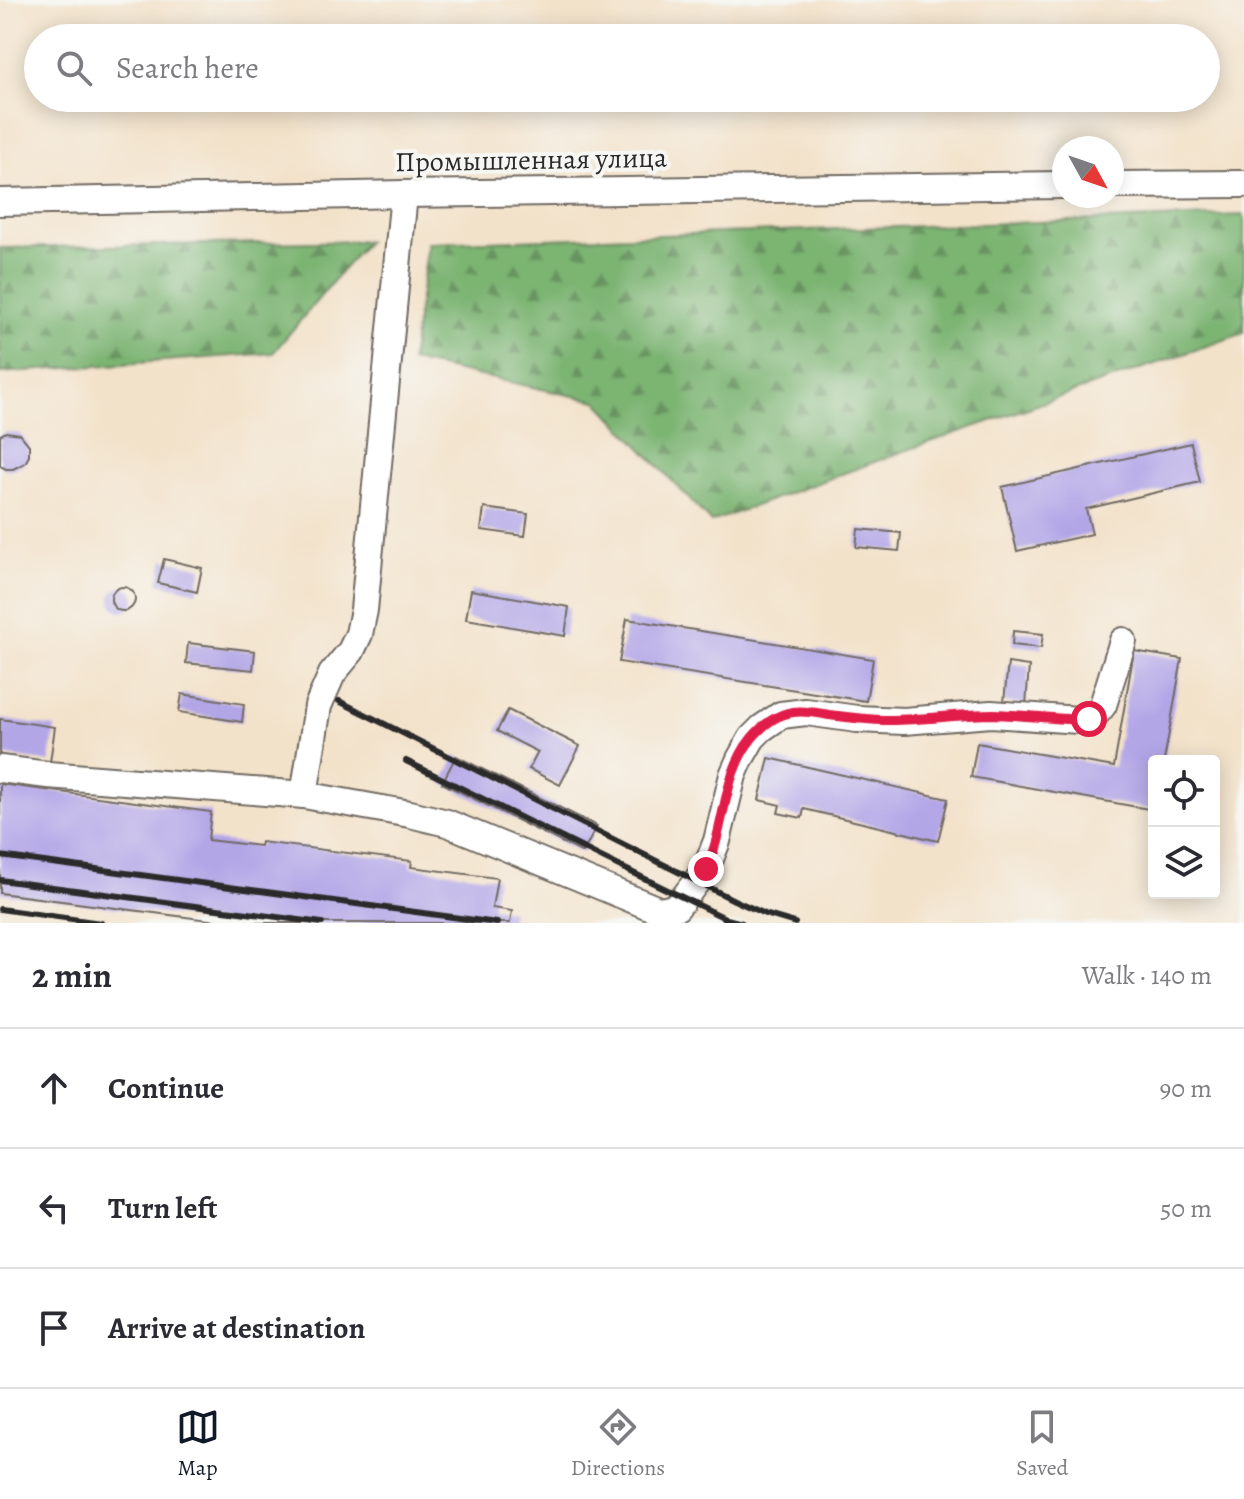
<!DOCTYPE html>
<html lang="en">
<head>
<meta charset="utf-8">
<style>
	:root { --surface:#fff; --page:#f7f7f7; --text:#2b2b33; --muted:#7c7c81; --line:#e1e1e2; --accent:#111827 }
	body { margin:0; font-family:Alegreya,serif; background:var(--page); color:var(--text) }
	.controls { position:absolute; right:24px; bottom:24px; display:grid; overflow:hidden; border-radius:8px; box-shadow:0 4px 20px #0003 }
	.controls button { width:72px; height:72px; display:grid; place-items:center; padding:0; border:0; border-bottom:2px solid var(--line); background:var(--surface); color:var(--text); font:40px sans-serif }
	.compass { position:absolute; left:1052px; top:136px; width:72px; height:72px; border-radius:50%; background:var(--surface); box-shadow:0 4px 20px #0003; rotate:130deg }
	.stop { position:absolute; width:24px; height:24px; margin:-18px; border:6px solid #e11d48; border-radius:50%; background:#fff }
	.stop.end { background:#e11d48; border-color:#fff; box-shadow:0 2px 8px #0008 }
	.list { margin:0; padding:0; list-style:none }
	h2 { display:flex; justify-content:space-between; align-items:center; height:104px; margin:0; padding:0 32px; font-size:34px }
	h2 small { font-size:26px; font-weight:400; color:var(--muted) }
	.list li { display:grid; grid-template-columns:52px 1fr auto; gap:24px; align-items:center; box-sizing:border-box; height:120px; padding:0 32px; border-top:2px solid var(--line) }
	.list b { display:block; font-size:30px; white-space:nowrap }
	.list em { font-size:26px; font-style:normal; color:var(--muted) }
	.icon { flex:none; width:44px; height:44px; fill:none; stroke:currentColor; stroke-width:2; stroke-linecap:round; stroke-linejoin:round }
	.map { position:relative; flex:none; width:1244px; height:923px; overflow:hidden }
	.search { position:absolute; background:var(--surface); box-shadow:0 4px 20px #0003; left:24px; right:24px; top:24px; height:88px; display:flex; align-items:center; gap:20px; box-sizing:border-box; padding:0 28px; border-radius:44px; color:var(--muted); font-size:30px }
	.sheet { height:464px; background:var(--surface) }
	nav { display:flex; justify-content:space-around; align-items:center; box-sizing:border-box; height:112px; border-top:2px solid var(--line); background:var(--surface); font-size:22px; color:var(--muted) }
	nav a { display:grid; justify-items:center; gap:4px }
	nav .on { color:var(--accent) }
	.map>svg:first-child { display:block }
</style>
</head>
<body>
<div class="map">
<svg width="1244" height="923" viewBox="0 0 1244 923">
	<defs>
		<pattern id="forest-firs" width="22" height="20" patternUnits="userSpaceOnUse" patternTransform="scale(2)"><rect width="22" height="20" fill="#7cb472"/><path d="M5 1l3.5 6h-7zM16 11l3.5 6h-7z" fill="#66935e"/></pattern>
	</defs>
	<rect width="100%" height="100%" fill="#f6f6f2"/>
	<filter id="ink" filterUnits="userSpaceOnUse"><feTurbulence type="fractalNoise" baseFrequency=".0125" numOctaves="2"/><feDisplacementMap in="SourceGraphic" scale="16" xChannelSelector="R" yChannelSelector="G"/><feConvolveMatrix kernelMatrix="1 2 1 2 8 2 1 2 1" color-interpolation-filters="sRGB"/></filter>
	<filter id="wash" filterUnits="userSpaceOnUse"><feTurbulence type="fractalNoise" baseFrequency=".006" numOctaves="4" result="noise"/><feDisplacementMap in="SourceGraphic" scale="32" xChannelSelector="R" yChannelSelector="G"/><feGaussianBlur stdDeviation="1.8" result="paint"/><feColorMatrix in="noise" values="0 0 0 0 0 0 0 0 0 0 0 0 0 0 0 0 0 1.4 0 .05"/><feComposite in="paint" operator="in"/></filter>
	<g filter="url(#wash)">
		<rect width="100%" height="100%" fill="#f3e2ca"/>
		<g fill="url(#forest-firs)" stroke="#54704e" stroke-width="2">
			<polygon points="1244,215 1244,333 896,454 711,522 597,401 411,361 428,243"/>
			<polygon points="367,241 273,353 0,373 0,248"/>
		</g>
		<g id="blocks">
			<g fill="#b2a6e7">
				<polygon points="6,432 20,434 29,445 29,456 25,463 13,469 6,469 0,466 0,435"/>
				<polygon points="1191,443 1200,482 1086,509 1092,534 1017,551 1002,487"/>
				<polygon points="484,508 528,514 525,536 481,530"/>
				<polygon points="858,529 901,533 899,551 856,547"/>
				<polygon points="164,559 202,568 197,592 158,583"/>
				<circle cx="123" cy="599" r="12"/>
				<polygon points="471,590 569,607 565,636 466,619"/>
				<polygon points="627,619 873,659 866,701 619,662"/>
				<polygon points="1013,631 1043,634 1041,648 1012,645"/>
				<polygon points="188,643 255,651 253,670 186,663"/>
				<polygon points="1134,651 1182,659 1164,761 1154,761 1154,810 971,777 977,743 1114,767"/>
				<polygon points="1008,663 1029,666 1026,705 1004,702"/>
				<polygon points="182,694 244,704 242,722 179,712"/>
				<polygon points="508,710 580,746 560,785 529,769 538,752 497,731"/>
				<polygon points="0,719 55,727 50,762 0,755"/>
				<polygon points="456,756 597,826 583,853 442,783"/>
				<polygon points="769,758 948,799 938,841 804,809 802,818 778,813 780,805 759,800"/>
				<polygon points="0,784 211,812 208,840 260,846 261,842 412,861 411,867 497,878 492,908 512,911 510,923 232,923 0,893"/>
			</g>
		</g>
	</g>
	<g filter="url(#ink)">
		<use href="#blocks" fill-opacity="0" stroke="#716b63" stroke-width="2"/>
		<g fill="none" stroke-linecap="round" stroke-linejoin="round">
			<g stroke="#716b63" stroke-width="30">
				<g id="minor">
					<polyline points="1112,185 1244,184"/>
					<polyline points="0,202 404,194 1064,185"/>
					<path d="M0,769L48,775L304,795L410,814L447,823L661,911L677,907L706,869L717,841L733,775L740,759L752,738L762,728L781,715L806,712L857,719L904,721L991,714L1079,720C1091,718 1096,715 1103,705L1123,641"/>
					<polyline points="304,795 318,706 332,674 351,651 359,634 364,610 404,194"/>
				</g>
			</g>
			<use href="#minor" stroke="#fff" stroke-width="26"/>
			<g stroke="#2b2b2b" stroke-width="6">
				<polyline points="339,701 734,900 765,914 795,923"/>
				<polyline points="406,761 684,898 727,919 742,923"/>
				<polyline points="0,856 497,923"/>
				<polyline points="0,880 322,923"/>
				<polyline points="0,909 101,923"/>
			</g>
		</g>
	</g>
	<g fill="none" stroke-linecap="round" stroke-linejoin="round" filter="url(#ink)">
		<path stroke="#e11d48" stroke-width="10" d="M706,869C726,828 722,774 752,738C762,726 777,714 793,712C805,710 817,713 829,715C847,717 865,720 884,720C920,721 957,714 993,714C1022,715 1050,718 1079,720L1089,719"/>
	</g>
	<g text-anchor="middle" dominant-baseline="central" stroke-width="8" stroke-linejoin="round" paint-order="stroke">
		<g font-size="28" fill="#2b2b2b" stroke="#f6f6f2">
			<text transform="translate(531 160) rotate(-1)">Промышленная улица</text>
		</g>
	</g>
</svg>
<div class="controls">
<button><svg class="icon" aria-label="locate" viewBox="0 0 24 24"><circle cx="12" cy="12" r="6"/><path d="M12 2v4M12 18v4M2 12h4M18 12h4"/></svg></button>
<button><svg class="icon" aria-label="layers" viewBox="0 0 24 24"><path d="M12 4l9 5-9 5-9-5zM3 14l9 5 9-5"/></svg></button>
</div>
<svg class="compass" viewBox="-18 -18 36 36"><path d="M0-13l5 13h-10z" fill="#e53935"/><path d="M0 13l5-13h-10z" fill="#7c7c81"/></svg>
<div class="stop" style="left:1089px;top:719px"></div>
<div class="stop end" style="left:706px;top:869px"></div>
<div class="search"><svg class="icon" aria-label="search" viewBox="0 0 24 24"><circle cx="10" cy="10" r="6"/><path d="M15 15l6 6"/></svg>Search here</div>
</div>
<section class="sheet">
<h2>2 min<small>Walk · 140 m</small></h2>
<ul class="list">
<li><svg class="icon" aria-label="ahead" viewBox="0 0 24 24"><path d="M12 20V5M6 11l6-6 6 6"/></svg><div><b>Continue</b></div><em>90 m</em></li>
<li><svg class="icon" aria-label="left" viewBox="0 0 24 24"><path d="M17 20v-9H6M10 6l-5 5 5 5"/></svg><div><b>Turn left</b></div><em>50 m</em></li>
<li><svg class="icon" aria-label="arrive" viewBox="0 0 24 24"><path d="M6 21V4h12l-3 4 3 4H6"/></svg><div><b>Arrive at destination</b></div></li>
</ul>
</section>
<nav>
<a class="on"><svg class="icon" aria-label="map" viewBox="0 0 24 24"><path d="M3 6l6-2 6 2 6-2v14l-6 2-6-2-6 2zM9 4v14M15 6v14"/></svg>Map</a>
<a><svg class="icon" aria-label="directions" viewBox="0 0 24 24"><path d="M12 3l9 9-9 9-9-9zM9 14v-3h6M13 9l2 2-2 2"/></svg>Directions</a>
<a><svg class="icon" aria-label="saved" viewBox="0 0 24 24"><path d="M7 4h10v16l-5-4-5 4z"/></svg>Saved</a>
</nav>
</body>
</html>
